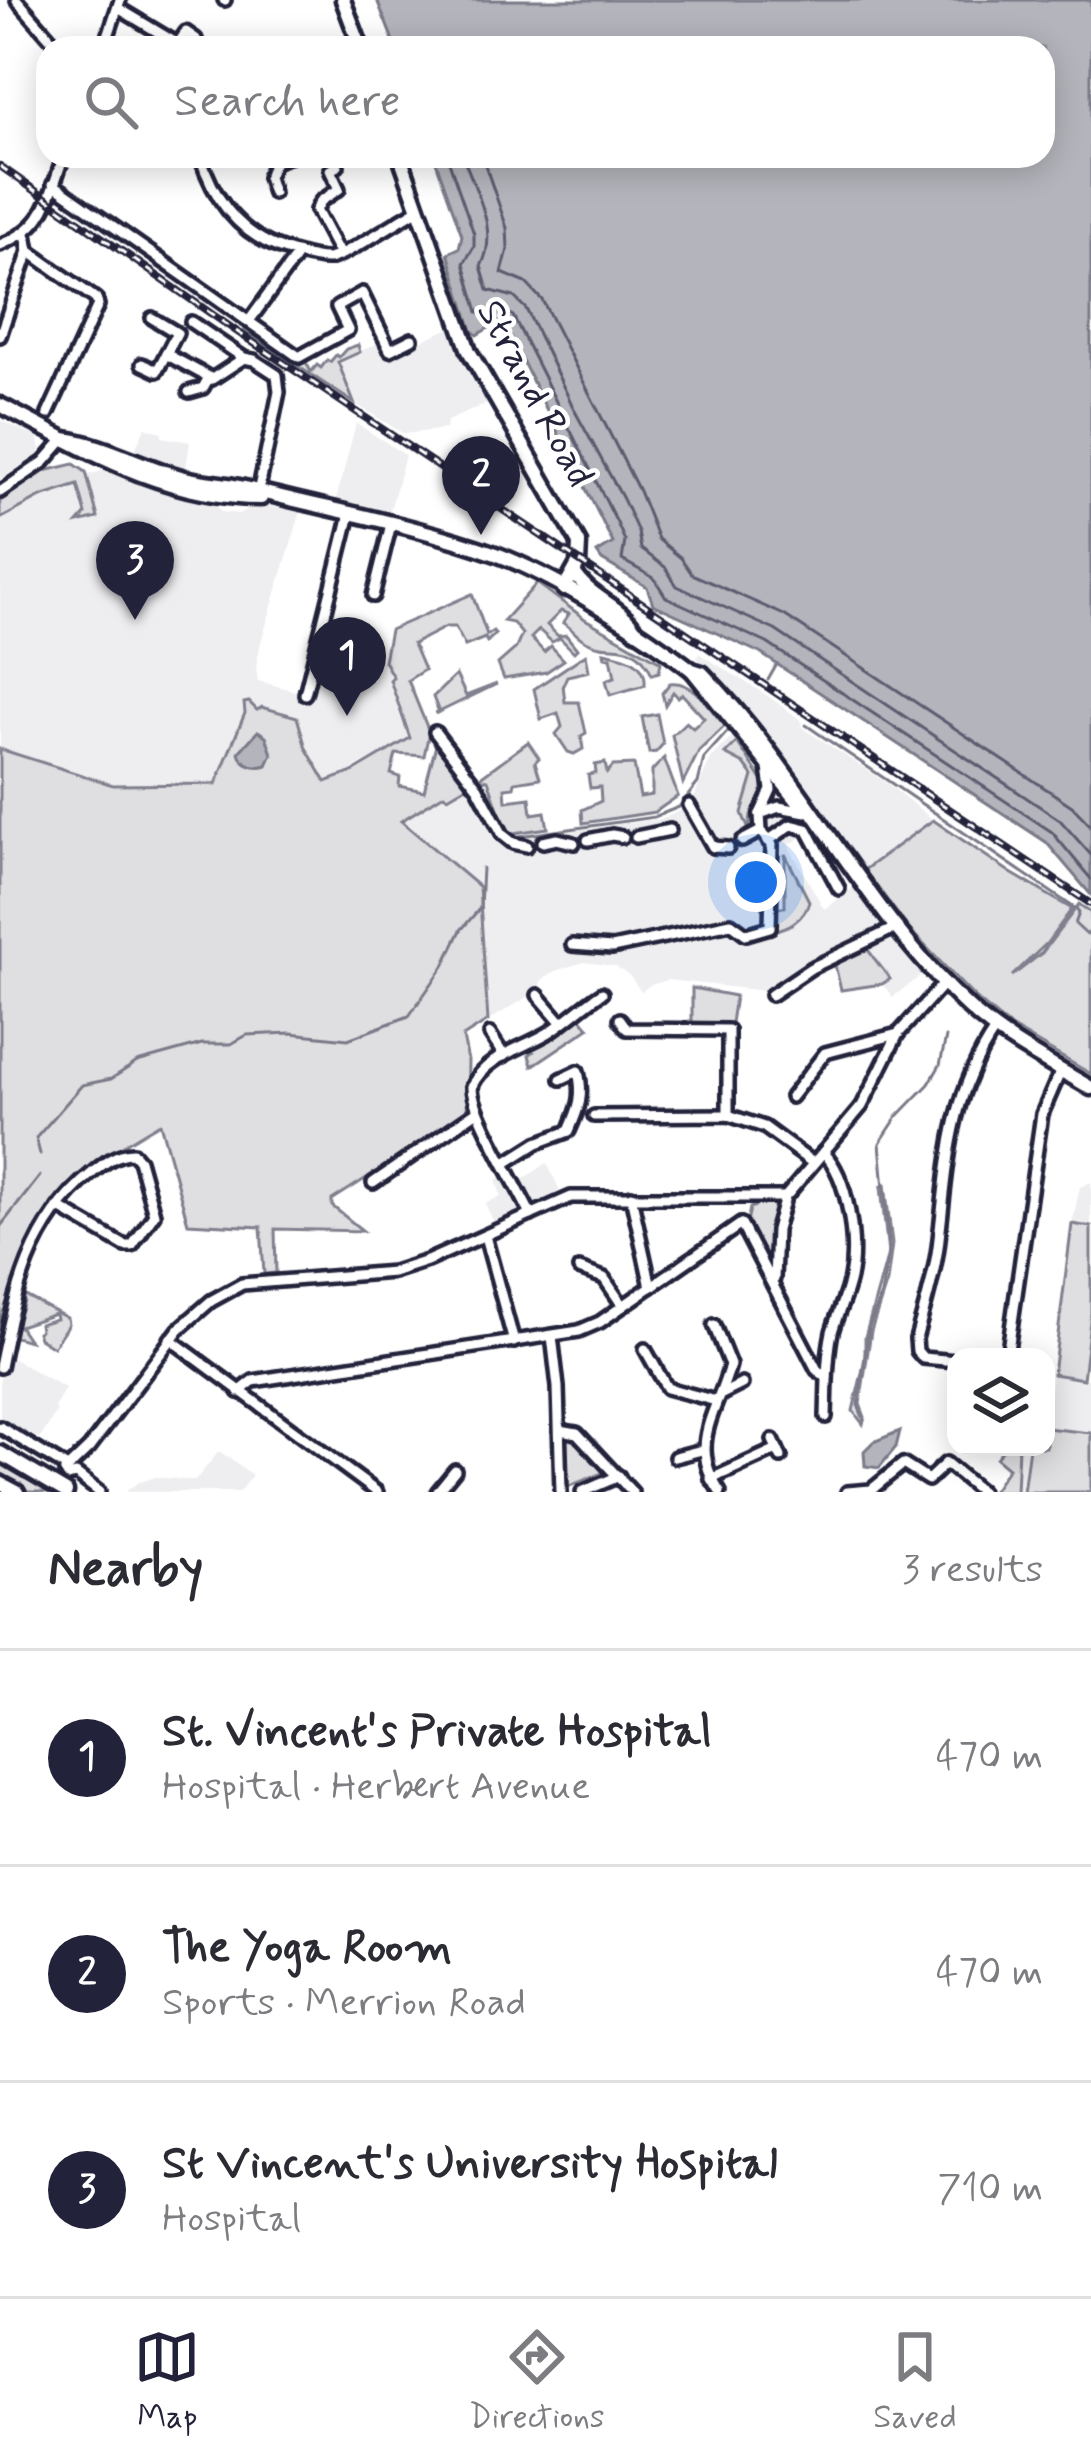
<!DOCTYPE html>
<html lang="en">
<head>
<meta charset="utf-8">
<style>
	:root { --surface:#fff; --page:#f7f7f7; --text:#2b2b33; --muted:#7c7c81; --line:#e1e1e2; --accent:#22223b }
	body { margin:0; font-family:Mynerve,sans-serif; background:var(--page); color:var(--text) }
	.controls { position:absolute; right:36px; bottom:36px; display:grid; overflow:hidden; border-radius:24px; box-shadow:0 6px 30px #0003 }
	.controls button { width:108px; height:108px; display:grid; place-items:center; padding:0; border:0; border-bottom:3px solid var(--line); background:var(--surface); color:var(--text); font:60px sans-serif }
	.you { position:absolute; left:756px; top:882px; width:42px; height:42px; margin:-30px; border:9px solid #fff; border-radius:50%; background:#1a73e8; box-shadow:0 0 0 18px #1a73e833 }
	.badge { display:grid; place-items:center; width:78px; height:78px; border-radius:50%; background:var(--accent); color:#fff; font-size:39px; font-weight:700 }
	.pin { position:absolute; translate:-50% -99px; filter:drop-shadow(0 3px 6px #0008) }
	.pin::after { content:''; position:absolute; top:63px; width:42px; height:36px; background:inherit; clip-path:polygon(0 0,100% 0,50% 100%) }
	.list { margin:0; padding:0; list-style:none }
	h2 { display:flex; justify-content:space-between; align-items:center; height:156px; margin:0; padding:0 48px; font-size:51px }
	h2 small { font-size:39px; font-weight:400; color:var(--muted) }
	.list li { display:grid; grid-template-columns:78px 1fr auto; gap:36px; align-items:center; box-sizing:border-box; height:216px; padding:0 48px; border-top:3px solid var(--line) }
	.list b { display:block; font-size:45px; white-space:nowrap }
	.list p { margin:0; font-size:39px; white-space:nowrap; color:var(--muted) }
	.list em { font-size:39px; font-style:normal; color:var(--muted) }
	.icon { flex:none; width:66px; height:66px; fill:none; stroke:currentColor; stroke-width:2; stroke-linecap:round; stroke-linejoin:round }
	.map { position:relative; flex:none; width:1091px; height:1492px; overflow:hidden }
	.search { position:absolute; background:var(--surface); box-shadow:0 6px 30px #0003; left:36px; right:36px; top:36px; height:132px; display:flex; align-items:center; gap:30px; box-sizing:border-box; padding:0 42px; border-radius:36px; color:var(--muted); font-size:45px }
	.sheet { height:804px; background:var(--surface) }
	nav { display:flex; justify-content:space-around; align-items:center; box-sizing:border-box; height:168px; border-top:3px solid var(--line); background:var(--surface); font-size:33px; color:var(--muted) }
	nav a { display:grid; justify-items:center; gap:6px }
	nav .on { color:var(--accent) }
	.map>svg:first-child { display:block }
</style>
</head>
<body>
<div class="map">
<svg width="1091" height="1492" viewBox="0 0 1091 1492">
	<rect width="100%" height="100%" fill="#fff"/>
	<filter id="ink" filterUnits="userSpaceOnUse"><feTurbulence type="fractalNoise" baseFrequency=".00833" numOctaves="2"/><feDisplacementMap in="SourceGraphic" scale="24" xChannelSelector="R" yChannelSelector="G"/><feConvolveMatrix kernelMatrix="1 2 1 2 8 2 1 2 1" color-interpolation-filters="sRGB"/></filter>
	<g filter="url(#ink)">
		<g fill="#eeeef1">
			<polygon points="454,326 482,395 486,394 491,402 447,421 446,429 404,434 354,403 338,361 381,342 388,356"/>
			<polygon points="0,420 37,437 40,449 37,456 0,479"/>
			<polygon points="356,423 405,455 389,514 336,500"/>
			<polygon points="145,427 162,432 162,437 190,442 186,467 133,454"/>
			<polygon points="69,464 88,475 105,470 152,488 213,500 221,512 239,514 259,505 301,511 261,642 256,666 258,681 311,695 323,647 387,662 394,677 390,681 392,687 411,738 354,768 354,771 326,782 306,748 297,718 256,710 249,702 245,704 245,713 216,784 113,785 0,749 0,501 45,471"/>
			<polygon points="700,654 765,694 801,720 803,728 888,784 933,820 864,870 747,713 697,658"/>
			<polygon points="733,736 764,778 765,791 755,809 765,818 791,813 814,830 788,845 824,909 854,887 884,925 882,929 793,975 787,973 765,991 668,980 650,985 641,992 630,976 615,966 584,962 555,971 542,980 536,992 488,1021 479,887 400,821 476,774 507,834 513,837 662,819 684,809 693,800 711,758"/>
			<polygon points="892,934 923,974 893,997 882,984 889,978 865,946"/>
			<polygon points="547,1163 560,1191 531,1205 521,1181"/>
			<polygon points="505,1176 522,1209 494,1222 485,1204 501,1196 496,1180"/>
			<polygon points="1091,1182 1091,1313 1083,1378 1091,1380 1091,1492 1016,1492 1016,1447 1046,1447 1046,1421 1072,1224 1080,1187"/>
			<polygon points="8,1356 65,1388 54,1408 57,1411 40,1439 0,1417 0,1377"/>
			<polygon points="219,1451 252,1475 239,1492 125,1492 137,1483 156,1477 195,1481"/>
		</g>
		<g fill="#dfdfe2" stroke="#80808e" stroke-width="3">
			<polygon points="249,325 306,362 311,372 317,365 321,368 327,360 330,362 336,355 339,357 346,349 358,345 360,352 338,362 354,403 244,331"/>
			<polygon points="74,464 86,472 98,518 78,523 86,514 78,485 41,497 0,519 0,501 45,471"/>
			<path d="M537,583L585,619L661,662L659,672L652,674C634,634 611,655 586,641C577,637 572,628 563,623L569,614L561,611L547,625L558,636L566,635L577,649L574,652L560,638L552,642L539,630L531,638L544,652L551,646L564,660L546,672L504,679L498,664L516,648L522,634L513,623L503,621Z"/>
			<path d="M472,594L487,635L493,631L495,634L487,642L485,638L465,646L455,627H446L413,644L424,670L408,680L429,732L424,756L396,754L391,774L400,777L399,786L424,791L437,741L470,784L448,797L444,794L401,821L479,887L488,1021L463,1037L468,1061L467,1114L332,1200V1206L363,1231L275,1229L276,1273L264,1274L261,1227L188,1223L160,1123C89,1164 45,1196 17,1274C11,1291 3,1309 0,1327V749L113,785L216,784L245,713L244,703L249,702L257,710L262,707L297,717L306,748L326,782L353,772L410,738L390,680L393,677L384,661L390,630Z"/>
			<path d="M604,652C624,656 647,660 645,685L610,695L606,680L615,677L611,657H605Z"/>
			<polygon points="586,654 589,671 567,676 563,685 565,702 579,702 586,733 581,736 583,749 574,754 568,752 556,734 562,727 558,713 541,719 534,689"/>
			<polygon points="456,675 466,696 497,684 435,714 438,710 433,697"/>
			<path d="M670,683C694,680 710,709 725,726L699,751L683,783L672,735L686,722L693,728L704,718L682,694L678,697L673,692L665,705L662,693Z"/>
			<polygon points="657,714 663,744 656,752 649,753 642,717"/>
			<polygon points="528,742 539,758 535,762 540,778 515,782 514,787 505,788 506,801 530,798 532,814 545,812 548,828 507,834 488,780 479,778"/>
			<polygon points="737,742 766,786 751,815 749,830 742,813 753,776 744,764 725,754"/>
			<polygon points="664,758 678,796 655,812 583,823 582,810 601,801 600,787 590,788 588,775 596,773 595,765 605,763 607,773 613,766 634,765 640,797 652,795 652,771"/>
			<polygon points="933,820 1011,873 1072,909 1047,943 1012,976 1042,953 1079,904 1091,913 1091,1074 1007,1025 974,997 909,929 864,870"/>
			<path d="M785,854L809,901C804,921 787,928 770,932L775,908L785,907Z"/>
			<polygon points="865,946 890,979 882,984 841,990 834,961"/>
			<polygon points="692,988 735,996 731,1023 692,1024"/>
			<polygon points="578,1015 589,1028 532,1066 529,1055 533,1052 524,1048 550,1037"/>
			<polygon points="885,1184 892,1244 887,1282 871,1331 860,1404 865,1417 863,1424 853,1411 865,1360 865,1337 888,1254 881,1187"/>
			<polygon points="767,1201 774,1202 779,1208 772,1277 746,1227 750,1208"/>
			<polygon points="1072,1224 1091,1227 1091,1313 1083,1379 1053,1374"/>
			<polygon points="25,1285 24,1295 67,1318 68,1324 53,1347 39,1338 37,1332 40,1330 39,1324 56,1319 55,1314 19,1326 29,1341 8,1335 9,1326 15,1327 24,1301 18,1295"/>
			<polygon points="1046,1428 1091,1433 1091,1492 1023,1492 1029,1447 1046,1447"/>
			<polygon points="572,1433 607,1468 605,1472 567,1487 563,1485 563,1438"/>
			<polygon points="1005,1447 1018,1447 1016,1492 992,1492 1008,1468 996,1458"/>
			<polygon points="6,1460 58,1492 29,1492 0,1477 0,1463"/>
		</g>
		<g fill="#b4b4bc" stroke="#7a7a88" stroke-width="3">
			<polygon points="377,0 1091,0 1091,895 1046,842 760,653 653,604 647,587 602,560 597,553 613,543 502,320 477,335 472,331 448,253 459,248 462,235 434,156 1043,156 1043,48 396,48"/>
			<path d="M258,731L266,736L272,754L267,765C256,769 242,765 239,752Z"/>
			<polygon points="900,1431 896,1447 879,1468 865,1466 864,1451 873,1442"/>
		</g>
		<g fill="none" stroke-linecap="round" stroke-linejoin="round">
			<g stroke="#5c5c6f" stroke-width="3">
				<polyline points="447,156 474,234 474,247 464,263 478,312 484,315 501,309 513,316 617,523 625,541 622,560 654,578 666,597 767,643 1052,832 1091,879"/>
				<path d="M463,156C475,191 500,231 481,266L488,290L514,297L526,309L576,413L623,499L638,532L641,549L665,567L677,586L775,630L1060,820L1091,855"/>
				<polyline points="482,156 507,228 508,249 502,273 526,283 542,300 639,491 658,539 681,558 692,574 784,615 1072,806 1091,826"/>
			</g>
			<g stroke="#7a7a88" stroke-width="3">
				<polyline points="768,680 776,666"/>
				<polyline points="806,725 1076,909 1079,913 1075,924 1087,935 1091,930"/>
				<polyline points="513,837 654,817 679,807 698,783 704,758 729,730"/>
				<polyline points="40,1154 36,1138 82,1085 111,1079 137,1062 202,1044 231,1044 247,1035 291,1033 348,1039 409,1016 444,966 461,930 480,908 482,868"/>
				<polyline points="0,1227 40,1176"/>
				<polyline points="864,1420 858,1405 869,1327 881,1296 889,1245 880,1143 897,1117 929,1084 940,1065 946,1037"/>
			</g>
			<g stroke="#22223b" stroke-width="18">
				<g id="minor">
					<polyline points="17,0 59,48"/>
					<polyline points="224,0 225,0"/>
					<polyline points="118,8 178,44 186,32 196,39"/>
					<polyline points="104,48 120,0"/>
					<path d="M200,156C215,203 243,239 292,252C302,255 318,260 329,259C347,255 399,220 419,209"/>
					<polyline points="267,156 274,162 290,156"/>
					<polyline points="338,166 330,170 339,189 321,201 316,210 339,253"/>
					<polyline points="53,184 299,357 348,330 337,307 362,293 390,350 412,339"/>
					<polyline points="273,193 268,177 274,162"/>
					<path d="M0,245C48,226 47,200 64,156"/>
					<polyline points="29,251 96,299 98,305 48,414"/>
					<polyline points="152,318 177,333 166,354"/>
					<polyline points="249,321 298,254"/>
					<polyline points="191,322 244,358 254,360 277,375 279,392 258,493"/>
					<polyline points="0,336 29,251 26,234"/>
					<polyline points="142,364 157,371 166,354 212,379 244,358"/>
					<polyline points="189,392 203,388 208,379"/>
					<polyline points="0,492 44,462 64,439"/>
					<polyline points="373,596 391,524"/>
					<polyline points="305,694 350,514"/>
					<polyline points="435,732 478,788 503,835 513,843 527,846"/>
					<polyline points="689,805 713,847 728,848"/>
					<polyline points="760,814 771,790 768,768"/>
					<polyline points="760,814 779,807 806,812"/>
					<polyline points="636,837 670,830"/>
					<polyline points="588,840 612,835 623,837"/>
					<polyline points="742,841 761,831"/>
					<polyline points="768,841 791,825 807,829 839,889"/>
					<polyline points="543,842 557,839 574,843"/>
					<polyline points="572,945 612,948 731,923 746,934 770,927 772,845 761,831 760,814"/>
					<polyline points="538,995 562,1023"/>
					<polyline points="771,995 811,968 897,927"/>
					<polyline points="620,1019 627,1029 728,1030 728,1115"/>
					<polyline points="490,1034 504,1056"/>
					<polyline points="791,1097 825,1053 898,1034"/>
					<polyline points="594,1116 728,1115 764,1127 813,1163"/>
					<path d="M823,1152C849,1177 857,1244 850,1278C846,1297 837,1314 832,1332C826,1360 827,1389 826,1417"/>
					<path d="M507,1162L537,1143L569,1131C579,1108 584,1096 578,1071L561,1079"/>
					<polyline points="373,1183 476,1112"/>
					<polyline points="787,1195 862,1106 898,1034 944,983"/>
					<polyline points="631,1196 651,1287"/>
					<path d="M531,1215C518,1187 470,1108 472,1086C485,1057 523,1048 548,1033C567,1021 583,1005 602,993"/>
					<polyline points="741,1224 817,1370 827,1377"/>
					<polyline points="485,1236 514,1342"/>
					<polyline points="579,1269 604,1278 623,1306"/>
					<polyline points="774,1279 776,1230 784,1201"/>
					<path d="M714,1325L730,1365C717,1413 687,1444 720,1492"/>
					<polyline points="552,1336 558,1387 561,1492"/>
					<polyline points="170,1339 377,1492"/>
					<polyline points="645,1349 667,1388 716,1401"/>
					<polyline points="1007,1357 1042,1114 1061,1070"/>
					<path d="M956,1361L923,1358L917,1351L916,1339C924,1309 934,1278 938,1247C948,1167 948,1099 995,1030"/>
					<path d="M0,1367C15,1293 30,1223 91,1174C104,1163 116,1153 133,1153L139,1160L154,1214L132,1246H125L58,1207"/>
					<polyline points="239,1392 253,1381 579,1331 600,1322 741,1224"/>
					<polyline points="722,1394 742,1384"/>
					<polyline points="0,1427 66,1467"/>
					<polyline points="560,1430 577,1433 632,1492"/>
					<polyline points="773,1440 781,1457"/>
					<polyline points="675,1457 702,1450"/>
					<polyline points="65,1471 89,1448 179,1329 211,1301 242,1284 393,1272 427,1261 571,1197 783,1197"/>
					<polyline points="65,1471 68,1476 76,1474 99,1492"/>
					<polyline points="711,1479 777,1449"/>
					<polyline points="437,1492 455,1470"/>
					<polyline points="582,1492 619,1476"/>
					<polyline points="847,1492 871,1490 903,1464 928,1480 946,1463 981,1492"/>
				</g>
			</g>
			<g stroke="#22223b" stroke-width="21">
				<g id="major">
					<polyline points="343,0 361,48"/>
					<polyline points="400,156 469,351 579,543 578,564 564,589"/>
					<path d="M0,405C83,448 163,498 261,498"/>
					<path d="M64,439C105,444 144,468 185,478C209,484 234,484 257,491C336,511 419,526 496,554C555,576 642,631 692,670L702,673C803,775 863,910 969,1008C1005,1041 1049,1063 1091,1088"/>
					<path d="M574,572C589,598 621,605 636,631"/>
					<polyline points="692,670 804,809"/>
					<polyline points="0,1453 66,1492"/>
					<polyline points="0,1483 17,1492"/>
				</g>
			</g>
			<use href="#minor" stroke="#fff" stroke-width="9"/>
			<use href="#major" stroke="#fff" stroke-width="12"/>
			<g stroke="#22223b" stroke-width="8">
				<polyline id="rail" points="0,166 236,331 1091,904"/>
			</g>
			<use href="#rail" stroke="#fff" stroke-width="3" stroke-dasharray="9" stroke-linecap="butt"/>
		</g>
	</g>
	<g text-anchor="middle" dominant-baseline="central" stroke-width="9" stroke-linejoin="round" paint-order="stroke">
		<g font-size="39" fill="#22223b" stroke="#fff">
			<text transform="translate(534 394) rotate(62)">Strand Road</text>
		</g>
	</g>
</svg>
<div class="controls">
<button><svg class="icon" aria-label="layers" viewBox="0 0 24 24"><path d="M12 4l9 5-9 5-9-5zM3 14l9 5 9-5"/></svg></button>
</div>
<div class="you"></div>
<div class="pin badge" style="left:347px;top:716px">1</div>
<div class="pin badge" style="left:481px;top:535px">2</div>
<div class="pin badge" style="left:135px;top:620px">3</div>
<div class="search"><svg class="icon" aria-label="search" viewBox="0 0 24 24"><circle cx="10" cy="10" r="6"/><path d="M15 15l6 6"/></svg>Search here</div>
</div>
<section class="sheet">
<h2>Nearby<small>3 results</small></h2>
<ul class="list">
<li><span class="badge">1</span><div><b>St. Vincent's Private Hospital</b><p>Hospital · Herbert Avenue</p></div><em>470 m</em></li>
<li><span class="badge">2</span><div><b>The Yoga Room</b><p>Sports · Merrion Road</p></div><em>470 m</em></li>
<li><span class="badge">3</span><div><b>St Vincent's University Hospital</b><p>Hospital</p></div><em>710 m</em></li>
</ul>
</section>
<nav>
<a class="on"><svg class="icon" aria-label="map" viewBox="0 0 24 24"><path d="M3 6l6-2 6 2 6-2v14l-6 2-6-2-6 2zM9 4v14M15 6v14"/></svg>Map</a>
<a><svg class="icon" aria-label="directions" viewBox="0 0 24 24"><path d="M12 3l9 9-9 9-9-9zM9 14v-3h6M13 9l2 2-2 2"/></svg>Directions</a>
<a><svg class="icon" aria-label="saved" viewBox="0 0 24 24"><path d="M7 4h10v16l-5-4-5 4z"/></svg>Saved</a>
</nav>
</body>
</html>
